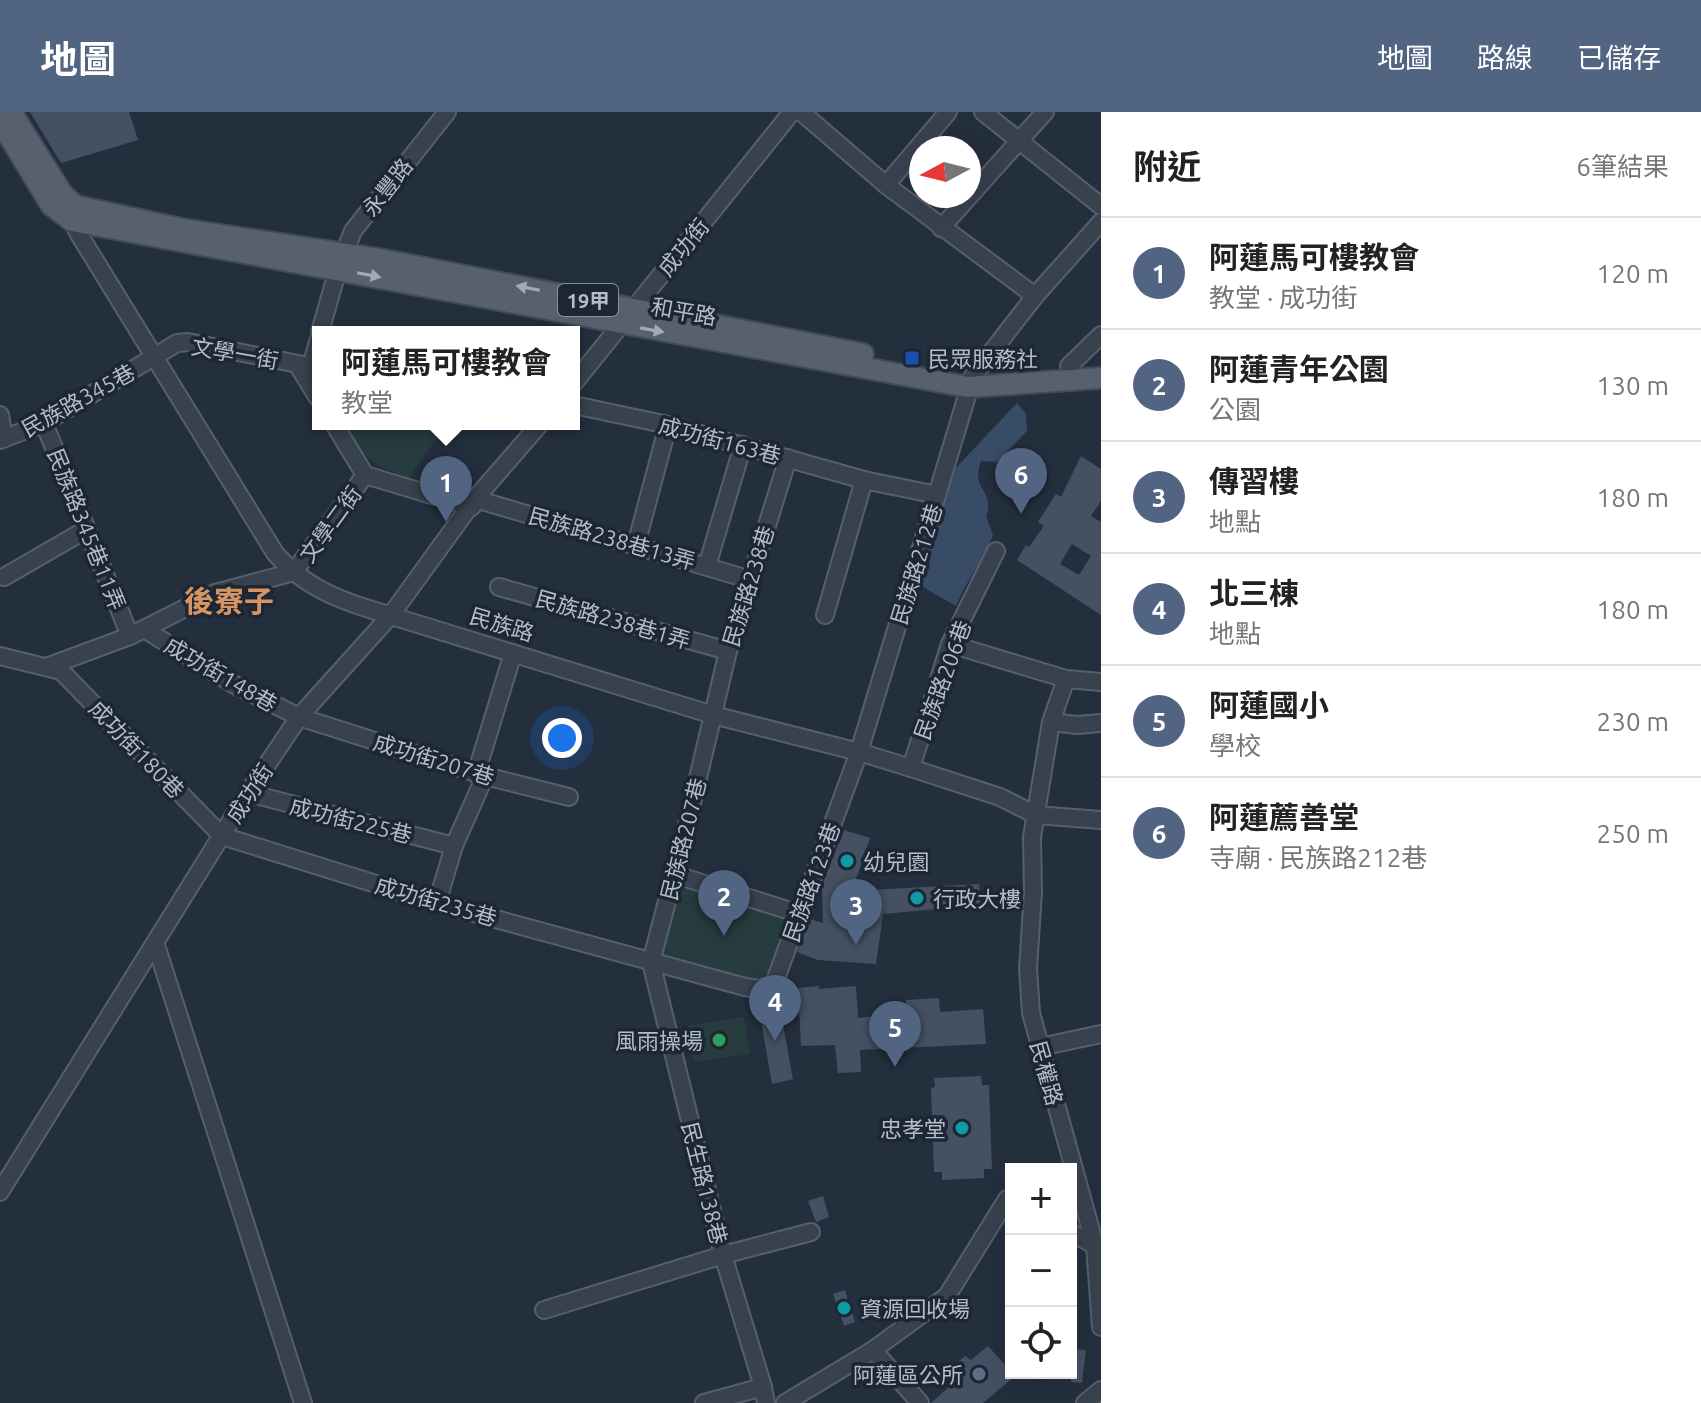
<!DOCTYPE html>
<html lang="zh-TW">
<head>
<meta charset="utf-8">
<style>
	:root { --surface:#fff; --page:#f2f2f2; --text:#222; --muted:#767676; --line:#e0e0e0; --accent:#516482 }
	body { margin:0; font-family:Ubuntu,"Noto Sans TC",sans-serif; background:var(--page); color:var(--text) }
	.controls { position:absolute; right:24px; bottom:24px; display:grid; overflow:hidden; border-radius:0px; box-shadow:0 8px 32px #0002 }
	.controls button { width:72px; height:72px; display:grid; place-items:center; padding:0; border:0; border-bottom:2px solid var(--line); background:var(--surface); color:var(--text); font:40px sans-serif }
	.compass { position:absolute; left:909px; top:24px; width:72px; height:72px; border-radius:50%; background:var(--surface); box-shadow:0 8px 32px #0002; rotate:263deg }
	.you { position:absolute; left:562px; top:626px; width:28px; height:28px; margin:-20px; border:6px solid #fff; border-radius:50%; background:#1a73e8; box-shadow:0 0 0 12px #1a73e833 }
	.badge { display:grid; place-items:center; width:52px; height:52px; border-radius:50%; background:var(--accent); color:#fff; font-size:26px; font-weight:700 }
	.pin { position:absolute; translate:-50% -66px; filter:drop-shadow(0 2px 4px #0008) }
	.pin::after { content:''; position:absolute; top:42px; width:28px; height:24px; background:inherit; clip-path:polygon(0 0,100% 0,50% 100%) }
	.popup { position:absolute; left:312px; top:214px; width:268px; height:104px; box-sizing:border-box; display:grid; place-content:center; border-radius:0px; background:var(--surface); filter:drop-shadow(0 2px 6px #0005); font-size:26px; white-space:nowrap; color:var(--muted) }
	.popup b { font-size:30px; color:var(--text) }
	.popup::after { content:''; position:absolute; left:50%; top:100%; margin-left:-16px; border:16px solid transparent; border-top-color:var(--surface) }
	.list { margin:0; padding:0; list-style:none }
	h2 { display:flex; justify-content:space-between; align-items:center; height:104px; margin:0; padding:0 32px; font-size:34px }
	h2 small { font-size:26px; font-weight:400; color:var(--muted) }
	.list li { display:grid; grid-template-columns:52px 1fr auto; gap:24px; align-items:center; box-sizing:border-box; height:112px; padding:0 32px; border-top:2px solid var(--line) }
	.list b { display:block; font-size:30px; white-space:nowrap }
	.list p { margin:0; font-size:26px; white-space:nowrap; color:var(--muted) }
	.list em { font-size:26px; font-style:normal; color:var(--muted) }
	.icon { flex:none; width:44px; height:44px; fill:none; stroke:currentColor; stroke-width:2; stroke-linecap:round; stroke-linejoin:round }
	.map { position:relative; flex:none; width:1101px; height:1291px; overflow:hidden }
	header { display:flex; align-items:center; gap:48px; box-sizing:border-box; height:112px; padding:0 40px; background:var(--accent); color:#fff }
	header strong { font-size:38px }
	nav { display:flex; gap:44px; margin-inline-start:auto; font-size:28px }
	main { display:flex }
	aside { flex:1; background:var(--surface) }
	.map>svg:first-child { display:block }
</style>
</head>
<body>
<header>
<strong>地圖</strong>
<nav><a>地圖</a><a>路線</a><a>已儲存</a></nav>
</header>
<main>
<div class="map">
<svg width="1101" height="1291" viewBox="0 0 1101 1291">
	<rect width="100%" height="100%" fill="#242f3e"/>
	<g fill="#263c3f">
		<path d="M341,312H446L409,366C374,354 361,345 341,312Z"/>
		<polygon points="678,773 792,805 767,866 753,871 658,842"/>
		<polygon points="744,905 750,942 694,950 688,914"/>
	</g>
	<path fill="#394c67" d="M1017,291L1026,302L1027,319L997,350L981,349C970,379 996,378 986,405L993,423C984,449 966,468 956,494L921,474L953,359Z"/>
	<g fill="#455162" fill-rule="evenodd">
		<polygon points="30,0 129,0 138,28 61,51"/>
		<path d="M1081,344L1101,357V389L1091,404L1101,410V503L1017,448L1026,433L1029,435L1044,414L1038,410L1056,382L1061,385ZM1072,432L1091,444L1079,463L1060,452Z"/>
		<polygon points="844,718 870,726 852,779 979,772 981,793 883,802 876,852 818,848 797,840 810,807 823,811 822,773"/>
		<polygon points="819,874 819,877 856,874 858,906 907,900 906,888 939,886 940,900 983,897 986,932 860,938 861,960 838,961 835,933 801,934 798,876"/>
		<polygon points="778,885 793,967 772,972 758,891"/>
		<polygon points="981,964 982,973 989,973 992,1057 984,1057 984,1066 942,1068 942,1060 934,1060 931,976 935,975 934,966"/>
		<polygon points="823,1084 829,1105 816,1110 808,1089"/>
		<polygon points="845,1178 855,1210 844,1214 833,1182"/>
		<polygon points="988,1234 1015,1264 983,1291 931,1291 949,1275 941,1265 965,1244 971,1248"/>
		<polygon points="1071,1237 1086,1238 1082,1271 1071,1270"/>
	</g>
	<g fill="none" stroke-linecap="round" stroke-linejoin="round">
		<g stroke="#565f6c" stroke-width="20">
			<g id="minor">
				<polyline points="801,0 886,73 1035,184"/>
				<polyline points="983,0 1101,94"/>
				<polyline points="886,73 948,0"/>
				<path d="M74,103L72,109L80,124L275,441C300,471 333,486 369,497L713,603L859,640L911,656L1000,685L1036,703L1101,708"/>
				<polyline points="941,116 1045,0"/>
				<polyline points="320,220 338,157 353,119 447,0"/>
				<polyline points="297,252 318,286"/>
				<polyline points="1069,254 1101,223"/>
				<polyline points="311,255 318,229"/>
				<polyline points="574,271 792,0"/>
				<polyline points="574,293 668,313 864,368 937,383"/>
				<polyline points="0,303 4,327"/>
				<polyline points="44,311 130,524"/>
				<polyline points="334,312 365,363"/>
				<polyline points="0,328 44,311 177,231 188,230 318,256"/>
				<polyline points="475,387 748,467"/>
				<polyline points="636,433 668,313"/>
				<polyline points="707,454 743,333"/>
				<polyline points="4,465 87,417"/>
				<polyline points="499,475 728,539"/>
				<polyline points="825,503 864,368"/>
				<polyline points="144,517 233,572 299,605 485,664 569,685"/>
				<polyline points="950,532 1066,567 1101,570"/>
				<polyline points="0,544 61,559 222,724 437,791 745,875 760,877 774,872 859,640 973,264 1035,184 1101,110"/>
				<polyline points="49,554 130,524 215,481 294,460 365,363 472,395"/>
				<polyline points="1066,567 1051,610 1032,725 1033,780 1028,857 1031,901 1095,1133 1101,1215"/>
				<polyline points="1051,610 1077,613 1101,611"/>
				<polyline points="911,656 950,532 996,439"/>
				<polyline points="476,662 513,541"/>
				<polyline points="248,681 454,734"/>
				<polyline points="673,762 800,802"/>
				<polyline points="437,791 454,734 485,664"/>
				<polyline points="156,833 303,1291"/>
				<polyline points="1040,935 1101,922"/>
				<polyline points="0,1080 248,681 299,605 391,503 475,387 540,312"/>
				<polyline points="1071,1121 1095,1133"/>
				<polyline points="544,1198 723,1143 811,1120"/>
				<polyline points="873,1238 920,1291"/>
				<polyline points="704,1291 763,1275"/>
				<polyline points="766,1291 763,1275 723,1143 651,850 685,721 728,539 788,346"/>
				<polyline points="785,1291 873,1238 947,1184 1007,1087 1011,1089"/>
				<polyline points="1085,1291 1101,1278"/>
			</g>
		</g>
		<g stroke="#414a57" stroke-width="24">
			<g id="major">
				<polyline points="11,0 63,83 76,94 182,117 379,147 863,242"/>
				<polyline points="0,9 51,93 72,109 968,275 1101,266"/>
			</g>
		</g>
		<use href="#minor" stroke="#38414e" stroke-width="16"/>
		<use href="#major" stroke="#56606e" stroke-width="20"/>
	</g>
	<defs><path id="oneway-solid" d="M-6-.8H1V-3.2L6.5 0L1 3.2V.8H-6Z" transform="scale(2)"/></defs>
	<g fill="#a1aab7">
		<use href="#oneway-solid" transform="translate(369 163) rotate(11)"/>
		<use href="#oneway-solid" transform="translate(528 176) rotate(-169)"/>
		<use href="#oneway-solid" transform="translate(652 218) rotate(10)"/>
	</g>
	<rect fill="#1a4fb4" stroke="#1d2633" stroke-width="3" x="904" y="238" width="16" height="16" rx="4"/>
	<g fill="#0f9aa8" stroke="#1d2633" stroke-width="3">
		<circle cx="847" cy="749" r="8"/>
		<circle cx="917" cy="786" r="8"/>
		<circle cx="962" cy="1016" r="8"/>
		<circle cx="844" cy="1196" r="8"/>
	</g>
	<circle fill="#2e9e5b" stroke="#1d2633" stroke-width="3" cx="719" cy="928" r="8"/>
	<circle fill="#5c6f8a" stroke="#1d2633" stroke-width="3" cx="979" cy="1262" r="8"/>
	<g text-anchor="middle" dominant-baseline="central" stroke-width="7" stroke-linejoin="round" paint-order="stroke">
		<rect fill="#1d2633" stroke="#878f9c" stroke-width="2" x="558" y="172" width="60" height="32" rx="6"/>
		<g font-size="20" font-weight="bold" fill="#b4bcc9">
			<text x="588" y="188">19甲</text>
		</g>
		<g font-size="22" fill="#b4bcc9" stroke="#1d2633">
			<text transform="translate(387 75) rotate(-52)">永豐路</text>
			<text transform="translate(683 135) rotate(-51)">成功街</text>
			<text transform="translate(684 199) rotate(10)">和平路</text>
			<text transform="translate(235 241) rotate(10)">文學一街</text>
			<text transform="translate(78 288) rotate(-29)">民族路345巷</text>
			<text transform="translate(720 328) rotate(15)">成功街163巷</text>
			<text transform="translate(330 412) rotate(-54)">文學二街</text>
			<text transform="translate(87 417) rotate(68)">民族路345巷11弄</text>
			<text transform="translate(612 426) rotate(16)">民族路238巷13弄</text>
			<text transform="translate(916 452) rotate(-73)">民族路212巷</text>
			<text transform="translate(748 474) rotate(-73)">民族路238巷</text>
			<text transform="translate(613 507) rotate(16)">民族路238巷1弄</text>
			<text transform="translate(502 512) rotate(17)">民族路</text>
			<text transform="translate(221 562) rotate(30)">成功街148巷</text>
			<text transform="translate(942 568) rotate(-70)">民族路206巷</text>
			<text transform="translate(137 637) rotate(46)">成功街180巷</text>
			<text transform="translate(434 647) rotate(17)">成功街207巷</text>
			<text transform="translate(249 681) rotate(-57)">成功街</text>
			<text transform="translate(351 708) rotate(14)">成功街225巷</text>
			<text transform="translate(683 727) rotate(-76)">民族路207巷</text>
			<text transform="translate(811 770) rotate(-70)">民族路123巷</text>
			<text transform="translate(436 789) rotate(16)">成功街235巷</text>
			<text transform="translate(1047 961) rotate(74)">民權路</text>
			<text transform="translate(705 1071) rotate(76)">民生路138巷</text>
		</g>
		<g font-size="22" fill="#b4bcc9" stroke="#1d2633" text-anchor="start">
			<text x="928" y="246">民眾服務社</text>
			<text x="863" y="749">幼兒園</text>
			<text x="933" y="786">行政大樓</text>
			<text x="703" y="928" text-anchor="end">風雨操場</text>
			<text x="946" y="1016" text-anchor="end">忠孝堂</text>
			<text x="860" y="1196">資源回收場</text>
			<text x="963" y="1262" text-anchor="end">阿蓮區公所</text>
		</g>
		<g font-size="30" font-weight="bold" fill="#d59563" stroke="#1d2633">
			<text x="229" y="489">後寮子</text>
		</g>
	</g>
</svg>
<div class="controls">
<button>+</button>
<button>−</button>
<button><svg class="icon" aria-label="locate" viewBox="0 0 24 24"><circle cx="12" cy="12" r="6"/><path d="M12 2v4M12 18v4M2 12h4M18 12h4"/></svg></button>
</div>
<svg class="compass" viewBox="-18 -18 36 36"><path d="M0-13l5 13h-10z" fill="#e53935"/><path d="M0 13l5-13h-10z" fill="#767676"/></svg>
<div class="you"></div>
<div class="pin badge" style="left:446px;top:410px">1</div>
<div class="popup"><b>阿蓮馬可樓教會</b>教堂</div>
<div class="pin badge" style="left:724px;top:824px">2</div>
<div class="pin badge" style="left:856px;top:833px">3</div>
<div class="pin badge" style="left:775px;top:929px">4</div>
<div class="pin badge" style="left:895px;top:955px">5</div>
<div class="pin badge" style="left:1021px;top:402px">6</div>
</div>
<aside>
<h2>附近<small>6筆結果</small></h2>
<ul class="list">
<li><span class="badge">1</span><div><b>阿蓮馬可樓教會</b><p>教堂 · 成功街</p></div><em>120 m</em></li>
<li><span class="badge">2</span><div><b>阿蓮青年公園</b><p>公園</p></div><em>130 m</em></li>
<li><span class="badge">3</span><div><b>傳習樓</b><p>地點</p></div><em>180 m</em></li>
<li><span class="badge">4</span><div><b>北三棟</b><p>地點</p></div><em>180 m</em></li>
<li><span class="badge">5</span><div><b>阿蓮國小</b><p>學校</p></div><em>230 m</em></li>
<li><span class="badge">6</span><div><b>阿蓮薦善堂</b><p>寺廟 · 民族路212巷</p></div><em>250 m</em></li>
</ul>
</aside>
</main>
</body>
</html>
